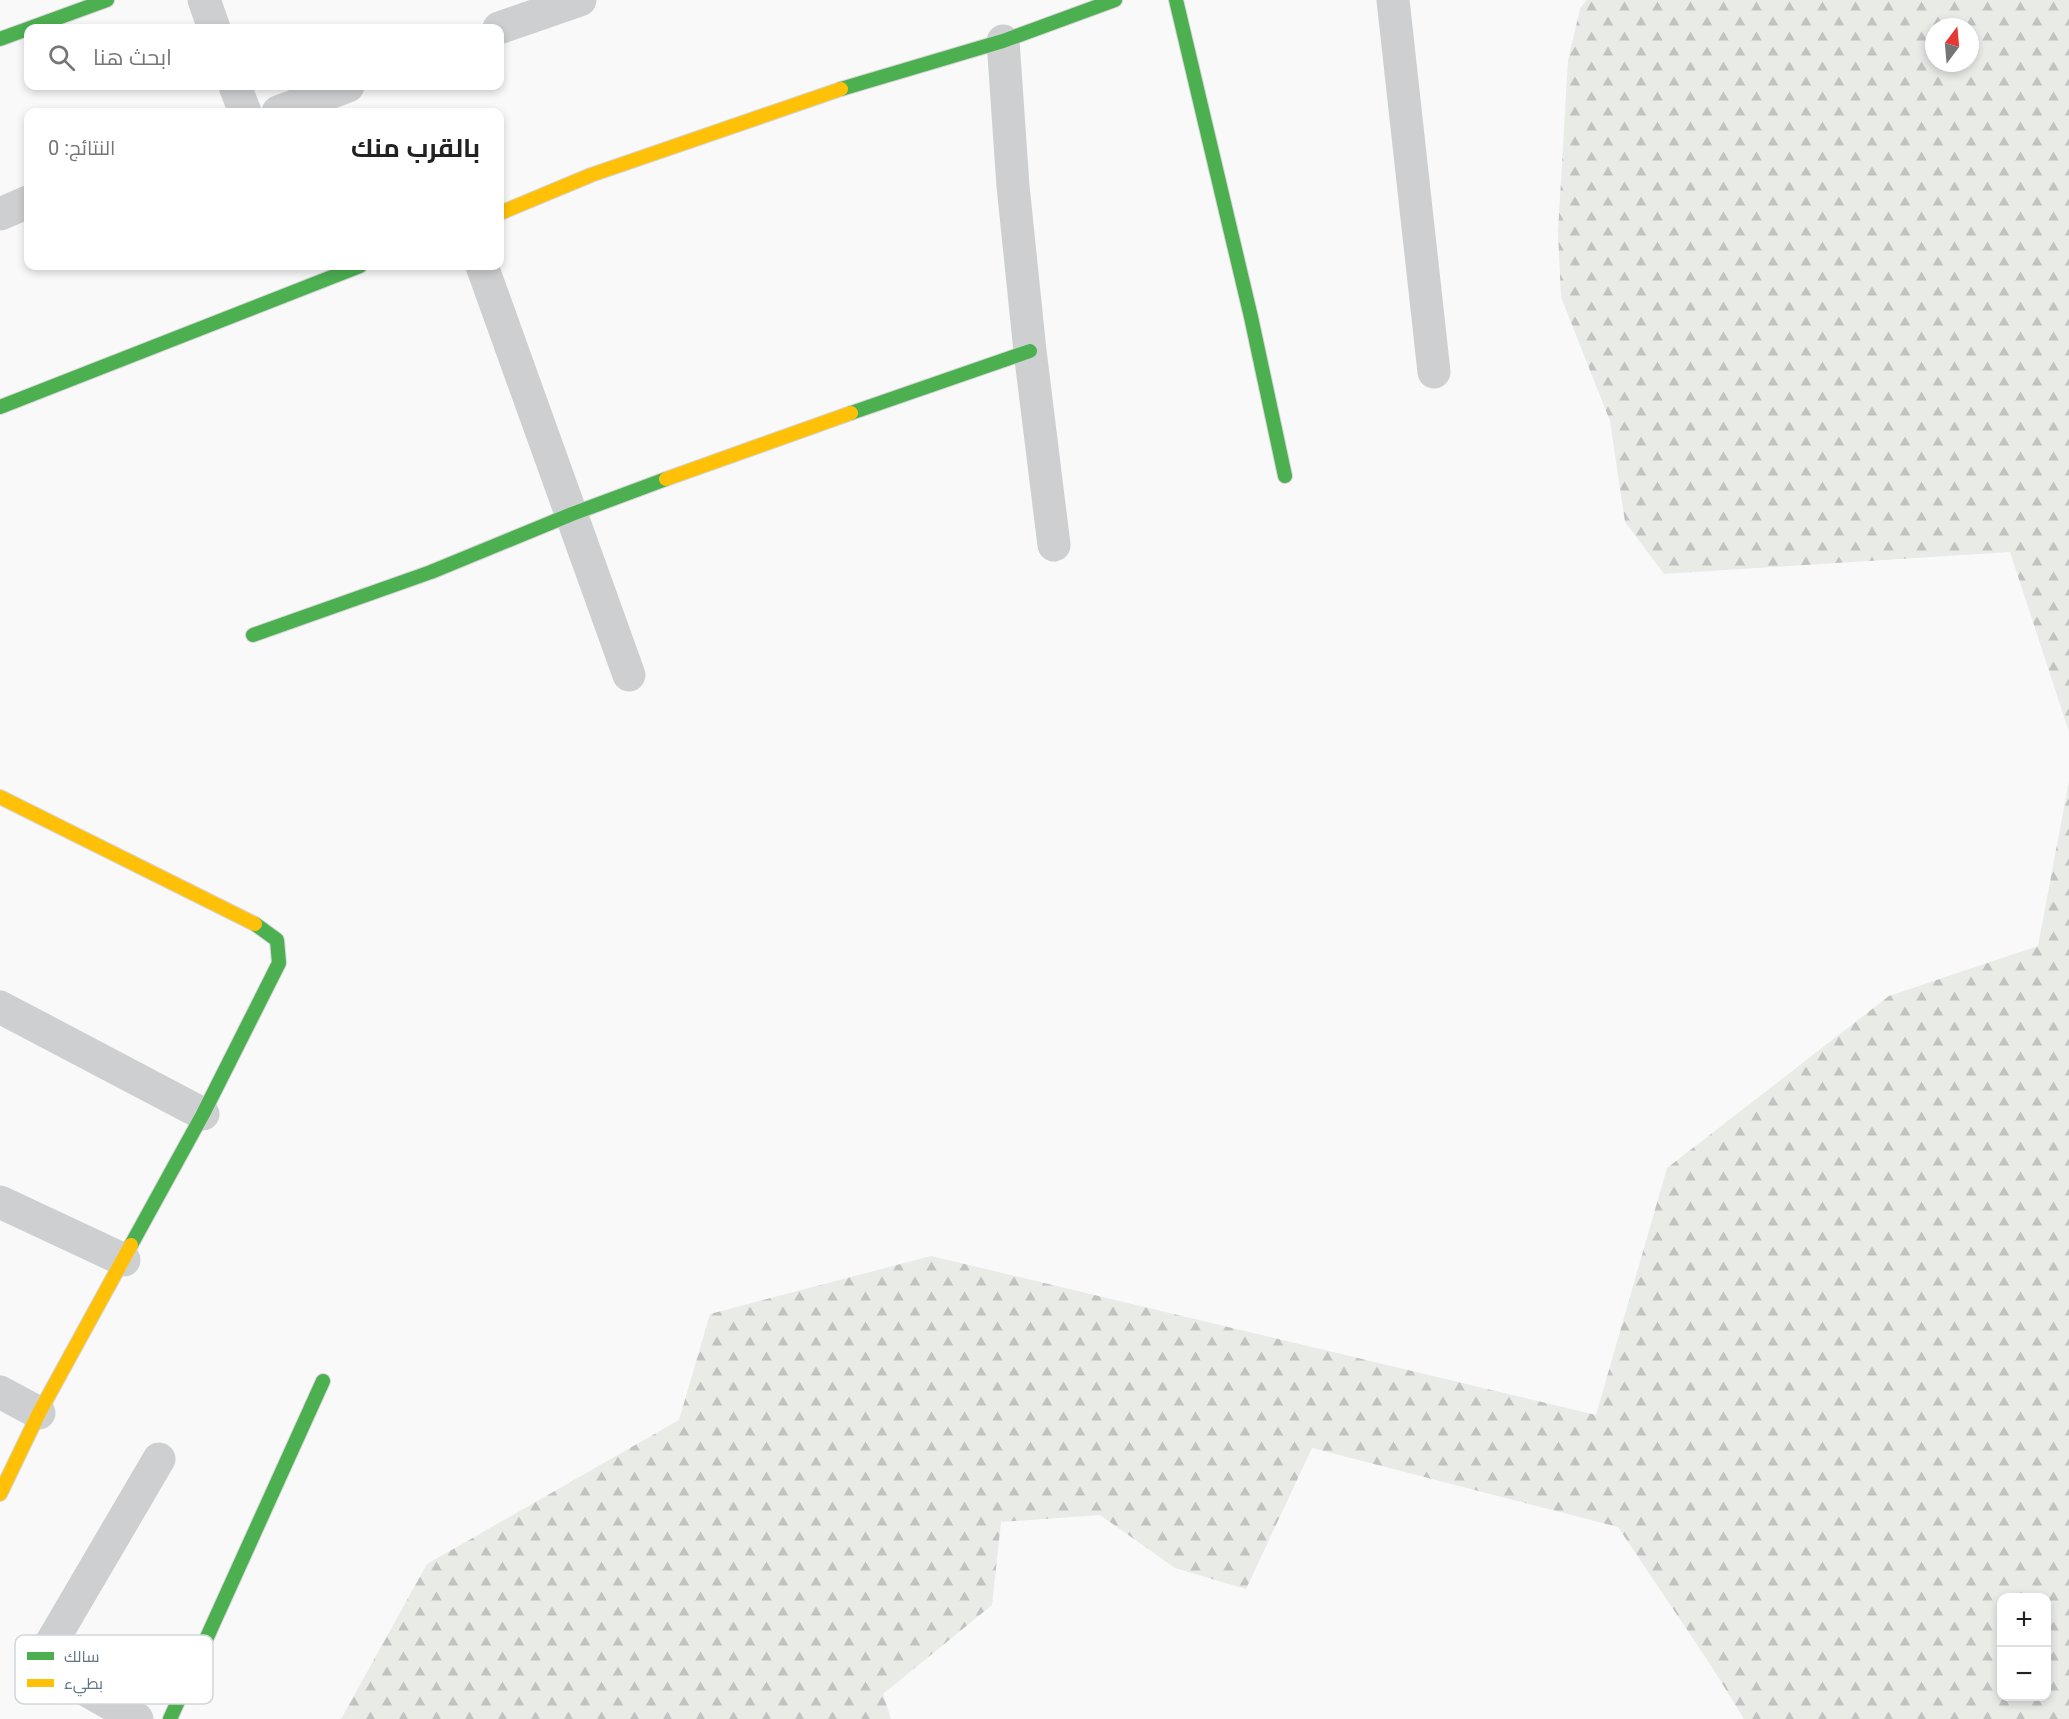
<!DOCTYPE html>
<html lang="ar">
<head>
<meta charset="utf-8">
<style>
	:root { --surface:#fff; --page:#f6f6f6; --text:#222; --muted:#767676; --line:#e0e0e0 }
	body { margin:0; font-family:Roboto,Cairo,sans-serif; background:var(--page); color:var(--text); direction:rtl }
	.controls { position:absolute; right:18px; bottom:18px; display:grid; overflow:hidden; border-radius:12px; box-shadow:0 3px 9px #0003 }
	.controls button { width:54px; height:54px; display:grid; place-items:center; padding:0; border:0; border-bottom:2px solid var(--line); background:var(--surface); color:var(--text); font:30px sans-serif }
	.compass { position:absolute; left:1925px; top:18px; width:54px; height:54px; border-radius:50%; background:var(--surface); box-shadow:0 3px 9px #0003; rotate:16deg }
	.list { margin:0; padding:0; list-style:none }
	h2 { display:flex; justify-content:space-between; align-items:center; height:78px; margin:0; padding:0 24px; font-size:26px }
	h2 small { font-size:20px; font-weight:400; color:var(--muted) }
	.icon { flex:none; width:33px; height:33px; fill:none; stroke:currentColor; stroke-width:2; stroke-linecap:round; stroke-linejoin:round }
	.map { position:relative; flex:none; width:2069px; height:1719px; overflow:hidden; direction:ltr }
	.search { position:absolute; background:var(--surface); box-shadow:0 3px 9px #0003; left:24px; top:24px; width:480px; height:66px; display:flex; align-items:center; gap:15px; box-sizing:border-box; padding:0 21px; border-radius:12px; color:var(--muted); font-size:22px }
	.panel { position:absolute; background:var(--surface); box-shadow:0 3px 9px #0003; left:24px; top:108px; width:480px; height:162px; border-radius:12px; direction:rtl }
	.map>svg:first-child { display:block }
</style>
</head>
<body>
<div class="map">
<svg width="2069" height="1719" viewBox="0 0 2069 1719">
	<defs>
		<pattern id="forest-firs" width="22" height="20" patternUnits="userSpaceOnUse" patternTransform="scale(1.5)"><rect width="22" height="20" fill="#e8ebe6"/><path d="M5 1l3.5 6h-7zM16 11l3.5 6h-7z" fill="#c0c3c0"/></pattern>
	</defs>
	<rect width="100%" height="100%" fill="#f9f9f9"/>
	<g fill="url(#forest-firs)" fill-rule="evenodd">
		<path d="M1586,0H2069V732L2010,552L1664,574L1625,522L1610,421L1561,297L1558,232L1568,60L1580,9ZM1934,27H1970V63H1934Z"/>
		<path d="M2069,781V1719H1744L1710,1664L1618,1527L1312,1448L1246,1589L1175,1568L1100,1515L1001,1522L992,1605L883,1694L891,1719H341L427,1564L679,1420L710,1314L931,1256L1596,1415L1667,1168L1889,996L2038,946ZM2002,1598H2046V1696H2002Z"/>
	</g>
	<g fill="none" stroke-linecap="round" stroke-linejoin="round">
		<g stroke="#d5d6d7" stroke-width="16">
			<g id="fast">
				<polyline points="1176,0 1251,317 1285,476"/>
				<polyline points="0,39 107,0"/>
				<polyline points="841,89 1003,41 1115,0"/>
				<polyline points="0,407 360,266"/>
				<polyline points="851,413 1030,351"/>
				<polyline points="253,635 431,572 572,514 666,479"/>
				<polyline points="131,1245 203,1114 279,963 277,940 255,924"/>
				<polyline points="170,1719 323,1381"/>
			</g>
		</g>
		<g stroke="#d5d6d7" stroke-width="16">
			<g id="slow">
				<polyline points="500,213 591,175 841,89"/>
				<polyline points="666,479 851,413"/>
				<polyline points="0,797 255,924"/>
				<polyline points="0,1494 39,1413 131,1245"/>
			</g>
		</g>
		<g stroke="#cecfd0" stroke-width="33">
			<polyline points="204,0 214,28"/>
			<polyline points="1393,0 1434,372"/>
			<polyline points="499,28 580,0"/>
			<polyline points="1003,41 1013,186 1030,351 1054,545"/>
			<polyline points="235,86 245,112"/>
			<polyline points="278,112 348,86"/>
			<polyline points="0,214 28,202"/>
			<polyline points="482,266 629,675"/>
			<polyline points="0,1007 203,1114"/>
			<polyline points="0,1202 124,1260"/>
			<polyline points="0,1392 39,1413"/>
			<polyline points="137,1719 53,1671 46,1660 47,1650 159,1459"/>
		</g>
		<use href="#fast" stroke="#4caf50" stroke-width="14"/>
		<use href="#slow" stroke="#ffc107" stroke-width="14"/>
	</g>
	<rect x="15" y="1635" width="198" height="69" rx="9" fill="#fff" stroke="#d1d6da" stroke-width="1.5"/>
	<rect x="27" y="1652" width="27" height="8" fill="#4caf50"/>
	<rect x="27" y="1679" width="27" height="8" fill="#ffc107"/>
	<g font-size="16" fill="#657683">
		<text x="64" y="1662">سالك</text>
		<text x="64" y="1689">بطيء</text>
	</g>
</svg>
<div class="controls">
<button>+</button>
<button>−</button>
</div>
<svg class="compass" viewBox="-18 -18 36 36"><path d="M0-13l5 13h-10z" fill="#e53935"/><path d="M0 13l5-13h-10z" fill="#767676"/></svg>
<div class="search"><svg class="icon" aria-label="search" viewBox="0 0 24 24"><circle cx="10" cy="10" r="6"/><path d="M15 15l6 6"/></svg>ابحث هنا</div>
<section class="panel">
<h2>بالقرب منك<small>النتائج: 0</small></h2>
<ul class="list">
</ul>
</section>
</div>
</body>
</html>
